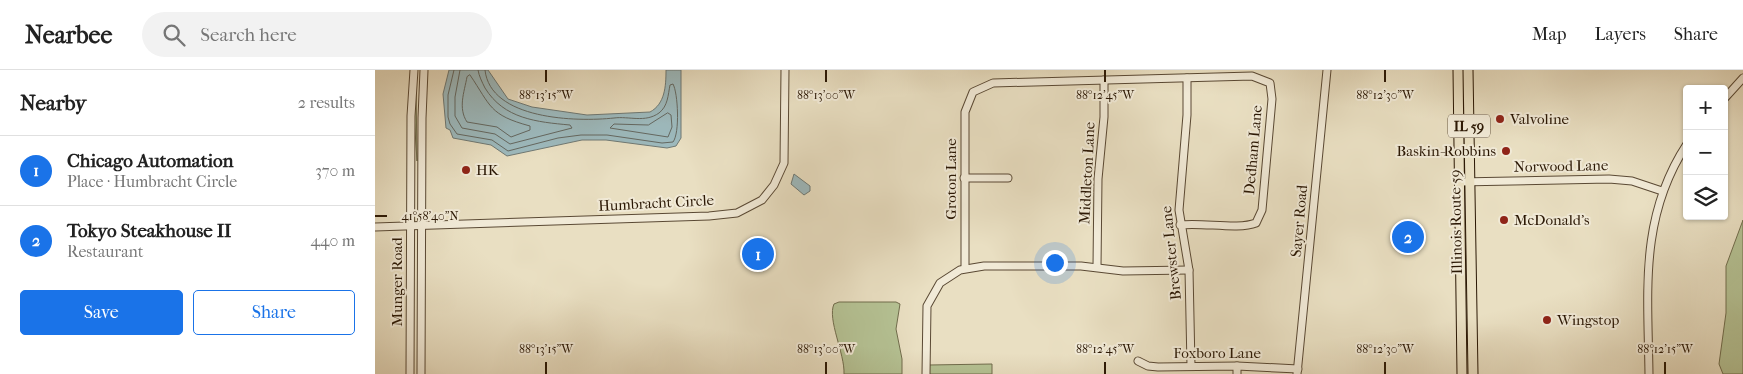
<!DOCTYPE html>
<html lang="en">
<head>
<meta charset="utf-8">
<style>
	:root { --surface:#fff; --page:#f2f2f2; --text:#222; --muted:#767676; --line:#e0e0e0; --accent:#1a73e8 }
	body { margin:0; font-family:"IM FELL French Canon",serif; background:var(--page); color:var(--text) }
	.controls { position:absolute; right:15px; top:15px; display:grid; overflow:hidden; border-radius:5px; box-shadow:0 1px 4px #0004 }
	.controls button { width:45px; height:45px; display:grid; place-items:center; padding:0; border:0; border-bottom:1px solid var(--line); background:var(--surface); color:var(--text); font:25px sans-serif }
	.you { position:absolute; left:679px; top:192px; width:18px; height:18px; margin:-12px; border:4px solid #fff; border-radius:50%; background:#1a73e8; box-shadow:0 0 0 8px #1a73e833 }
	.badge { display:grid; place-items:center; width:32px; height:32px; border-radius:50%; background:var(--accent); color:#fff; font-size:16px; font-weight:700 }
	.pin { position:absolute; translate:-50% -50%; border:2px solid #fff; box-shadow:0 1px 5px #0006 }
	.list { margin:0; padding:0; list-style:none }
	h2 { display:flex; justify-content:space-between; align-items:center; height:65px; margin:0; padding:0 20px; font-size:21px }
	h2 small { font-size:16px; font-weight:400; color:var(--muted) }
	.list li { display:grid; grid-template-columns:32px 1fr auto; gap:15px; align-items:center; box-sizing:border-box; height:70px; padding:0 20px; border-top:1px solid var(--line) }
	.list b { display:block; font-size:19px; white-space:nowrap }
	.list p { margin:0; font-size:16px; white-space:nowrap; color:var(--muted) }
	.list em { font-size:16px; font-style:normal; color:var(--muted) }
	.actions { display:flex; gap:10px; padding:15px 20px }
	.actions a { flex:1; padding:11px 0; border:1px solid var(--accent); border-radius:5px; text-align:center; font-size:18px; color:var(--accent) }
	.actions .main { background:var(--accent); color:#fff }
	.icon { flex:none; width:28px; height:28px; fill:none; stroke:currentColor; stroke-width:2; stroke-linecap:round; stroke-linejoin:round }
	.map { position:relative; flex:none; width:1368px; height:304px; overflow:hidden }
	header { display:flex; align-items:center; gap:30px; box-sizing:border-box; height:70px; padding:0 25px; background:var(--surface); border-bottom:1px solid var(--line) }
	header strong { font-size:24px }
	nav { display:flex; gap:28px; margin-inline-start:auto; font-size:18px }
	.search { width:350px; height:45px; background:var(--page); display:flex; align-items:center; gap:12px; box-sizing:border-box; padding:0 18px; border-radius:28px; color:var(--muted); font-size:19px }
	main { display:flex }
	aside { flex:1; background:var(--surface) }
	.map>svg:first-child { display:block }
</style>
</head>
<body>
<header>
<strong>Nearbee</strong>
<div class="search"><svg class="icon" aria-label="search" viewBox="0 0 24 24"><circle cx="10" cy="10" r="6"/><path d="M15 15l6 6"/></svg>Search here</div>
<nav><a>Map</a><a>Layers</a><a>Share</a></nav>
</header>
<main>
<aside>
<h2>Nearby<small>2 results</small></h2>
<ul class="list">
<li><span class="badge">1</span><div><b>Chicago Automation</b><p>Place · Humbracht Circle</p></div><em>370 m</em></li>
<li><span class="badge">2</span><div><b>Tokyo Steakhouse II</b><p>Restaurant</p></div><em>440 m</em></li>
</ul>
<div class="actions"><a class="main">Save</a><a>Share</a></div>
</aside>
<div class="map">
<svg width="1368" height="304" viewBox="0 0 1368 304">
	<rect width="100%" height="100%" fill="#e9dfc2"/>
	<filter id="stains"><feTurbulence type="fractalNoise" baseFrequency=".004" numOctaves="4"/><feColorMatrix values="0 0 0 0 .2 0 0 0 0 .09 0 0 0 0 .02 0 0 0 .5 -.17"/></filter>
	<radialGradient id="worn" r=".72"><stop offset=".6" stop-color="#630" stop-opacity="0"/><stop offset="1" stop-color="#630" stop-opacity=".3"/></radialGradient>
	<g fill="#b5c294" stroke="#706c4c">
		<polygon points="41,18 42,91 39,45"/>
		<polygon points="1368,150 1368,304 1348,304 1344,294 1351,243 1351,196"/>
		<path d="M464,232H521L525,234L521,259L527,289V304H469C470,284 452,249 459,234Z"/>
		<polygon points="617,294 617,304 554,304 554,295"/>
	</g>
	<g fill="#9dbabe" stroke="#6f7974">
		<path d="M74,0H113L133,29L157,37L212,45L275,42C290,34 291,16 291,0H306V68L301,76L292,78L231,70H207L132,86L116,75L78,68L75,60L71,58L68,24Z"/>
		<polygon points="419,104 435,116 435,121 429,125 416,114"/>
	</g>
	<g fill="none" stroke-linecap="round" stroke-linejoin="round">
		<g stroke="#646861" stroke-width="1">
			<path d="M79,0L73,25V47L75,54L82,64L117,70L133,81L183,68L206,65H232L287,73L298,72C305,63 303,23 298,14L295,15C293,25 293,36 284,43C270,53 254,46 239,48C202,52 115,50 110,0"/>
			<path d="M85,0L80,27V46L87,58L120,64L135,74L197,58L195,55C162,52 129,49 110,18C107,12 104,6 103,0"/>
			<path d="M95,5C116,36 114,45 155,56V60L136,67L122,57L92,52C83,38 89,23 92,7Z"/>
			<polygon points="293,43 296,45 297,57 293,67 235,58 239,54 273,55"/>
		</g>
		<g stroke="#5a4934" stroke-width="9">
			<g id="minor">
				<polyline points="812,8 812,45 804,140 814,200 816,296"/>
				<polyline points="1349,29 1368,8"/>
				<polyline points="589,108 633,108"/>
				<polyline points="1084,112 1234,109 1257,111 1287,121"/>
				<polyline points="0,157 334,146 362,143 387,130 399,115 409,93 410,0"/>
				<polyline points="722,197 723,109 729,47 729,10"/>
				<path d="M590,198V42L598,22L618,13L877,6L895,13L897,29L887,140L881,153C863,160 827,152 805,155"/>
				<polyline points="763,291 773,296 783,297 862,296 923,299"/>
				<polyline points="35,304 36,46 39,0"/>
				<polyline points="46,304 47,48 49,0"/>
				<polyline points="551,304 552,236 565,213 585,200 609,196 706,196 748,201 814,200"/>
				<polyline points="862,304 862,296"/>
				<polyline points="922,304 952,0"/>
				<path d="M1274,304C1273,221 1264,147 1312,74"/>
			</g>
		</g>
		<g stroke="#2a1704" stroke-width="11">
			<g id="major">
				<polyline points="1083,0 1087,304"/>
				<polyline points="1093,0 1098,304"/>
			</g>
		</g>
		<use href="#minor" stroke="#f1ead7" stroke-width="7"/>
		<use href="#major" stroke="#e9dfc2" stroke-width="9"/>
	</g>
	<path fill="none" stroke="#2a1704" stroke-width="2" d="M171,0V12M451,0V12M730,0V12M1010,0V12M0,146H12M171,292V304M451,292V304M730,292V304M1010,292V304M1290,292V304"/>
	<g fill="#8f2418" stroke="#f1ead7" stroke-width="2">
		<circle cx="1125" cy="49" r="5"/>
		<circle cx="1131" cy="81" r="5"/>
		<circle cx="91" cy="100" r="5"/>
		<circle cx="1129" cy="150" r="5"/>
		<circle cx="1172" cy="250" r="5"/>
	</g>
	<g text-anchor="middle" dominant-baseline="central" stroke-width="4" stroke-linejoin="round" paint-order="stroke">
		<rect fill="#f1ead7" stroke="#665643" stroke-width="1" x="1073" y="44.5" width="42" height="23" rx="4"/>
		<g font-size="14" font-weight="bold" fill="#2a1704">
			<text x="1094" y="56">IL 59</text>
		</g>
		<g font-size="15" fill="#2a1704" stroke="#f1ead7" text-anchor="start">
			<text x="1135" y="49">Valvoline</text>
			<text x="1121" y="81" text-anchor="end">Baskin-Robbins</text>
			<text x="101" y="100">HK</text>
			<text x="1139" y="150">McDonald's</text>
			<text x="1182" y="250">Wingstop</text>
		</g>
		<g font-size="15" fill="#2a1704" stroke="#f1ead7">
			<text transform="translate(878 80) rotate(-85)">Dedham Lane</text>
			<text transform="translate(1186 96) rotate(-1)">Norwood Lane</text>
			<text transform="translate(712 103) rotate(-87)">Middleton Lane</text>
			<text transform="translate(576 109) rotate(-90)">Groton Lane</text>
			<text transform="translate(281 133) rotate(-3)">Humbracht Circle</text>
			<text transform="translate(924 151) rotate(-85)">Sayer Road</text>
			<text transform="translate(1081 152) rotate(-91)">Illinois Route 59</text>
			<text transform="translate(796 183) rotate(-96)">Brewster Lane</text>
			<text transform="translate(22 212) rotate(-90)">Munger Road</text>
			<text x="842" y="283">Foxboro Lane</text>
		</g>
	</g>
	<g font-size="12" text-anchor="middle" fill="#2a1704" stroke="#f1ead7" stroke-width="4" stroke-linejoin="round" paint-order="stroke">
		<text x="171" y="29">88°13'15"W</text>
		<text x="451" y="29">88°13'00"W</text>
		<text x="730" y="29">88°12'45"W</text>
		<text x="1010" y="29">88°12'30"W</text>
		<text x="55" y="150">41°58'40"N</text>
		<text x="171" y="283">88°13'15"W</text>
		<text x="451" y="283">88°13'00"W</text>
		<text x="730" y="283">88°12'45"W</text>
		<text x="1010" y="283">88°12'30"W</text>
		<text x="1290" y="283">88°12'15"W</text>
	</g>
	<rect width="100%" height="100%" filter="url(#stains)"/>
	<rect width="100%" height="100%" fill="url(#worn)"/>
</svg>
<div class="controls">
<button>+</button>
<button>−</button>
<button><svg class="icon" aria-label="layers" viewBox="0 0 24 24"><path d="M12 4l9 5-9 5-9-5zM3 14l9 5 9-5"/></svg></button>
</div>
<div class="you"></div>
<div class="pin badge" style="left:383px;top:184px">1</div>
<div class="pin badge" style="left:1033px;top:167px">2</div>
</div>
</main>
</body>
</html>
